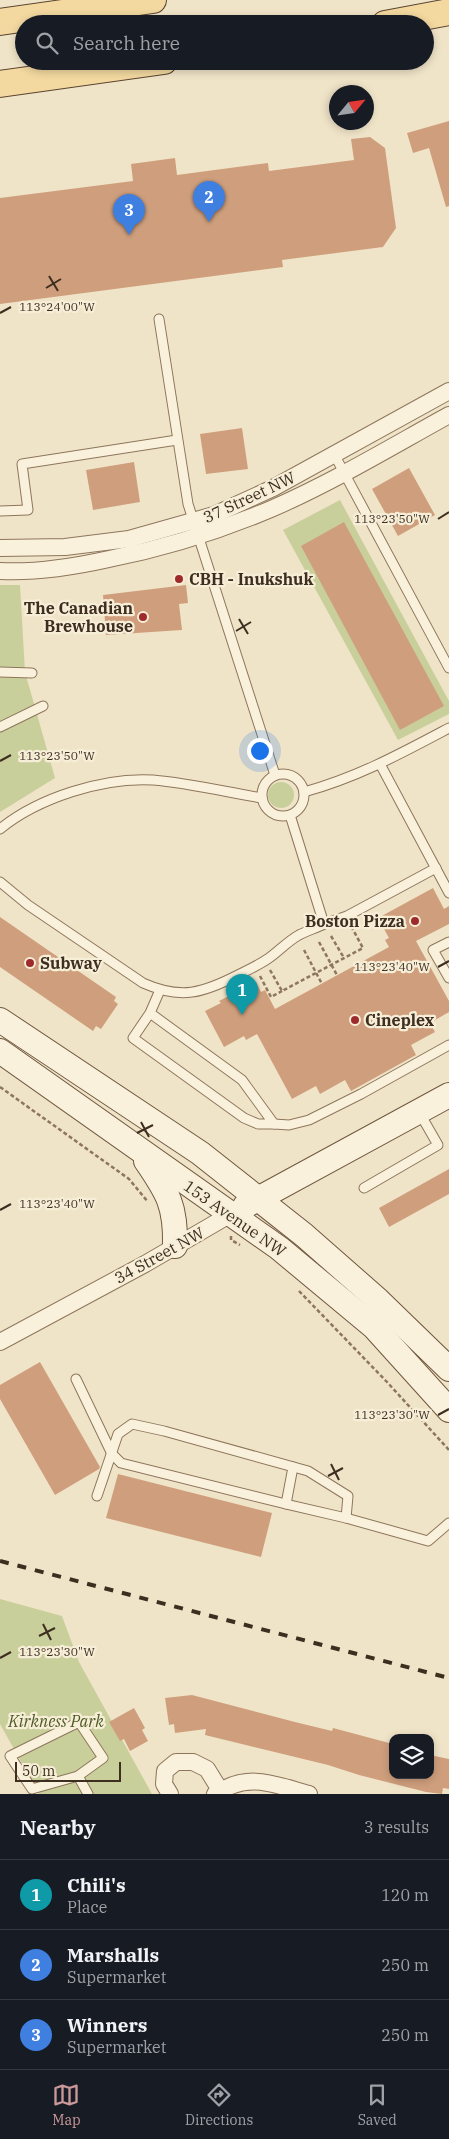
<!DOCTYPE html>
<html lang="en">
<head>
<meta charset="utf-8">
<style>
	:root { --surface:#171b24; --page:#242831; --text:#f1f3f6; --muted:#9ea1a6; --line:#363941; --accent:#cc999b }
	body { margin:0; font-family:"IBM Plex Serif",serif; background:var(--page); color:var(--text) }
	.controls { position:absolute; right:15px; bottom:15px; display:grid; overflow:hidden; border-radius:10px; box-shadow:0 2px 8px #0003 }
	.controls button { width:45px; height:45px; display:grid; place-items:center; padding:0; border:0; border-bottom:1px solid var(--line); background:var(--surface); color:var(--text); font:25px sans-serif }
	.compass { position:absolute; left:329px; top:85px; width:45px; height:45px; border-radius:50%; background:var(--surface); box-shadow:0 2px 8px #0003; rotate:61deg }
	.scale { position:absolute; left:15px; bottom:12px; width:106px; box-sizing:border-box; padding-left:5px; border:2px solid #3d2e20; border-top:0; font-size:14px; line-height:18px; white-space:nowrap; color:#3d2e20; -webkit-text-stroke:4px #f7eed8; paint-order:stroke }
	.you { position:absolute; left:259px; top:750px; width:18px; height:18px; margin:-12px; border:4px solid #fff; border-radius:50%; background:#1a73e8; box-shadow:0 0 0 8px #1a73e833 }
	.badge { display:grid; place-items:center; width:32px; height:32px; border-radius:50%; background:var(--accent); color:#fff; font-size:16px; font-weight:700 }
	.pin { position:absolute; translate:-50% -41px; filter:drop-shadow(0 1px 2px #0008) }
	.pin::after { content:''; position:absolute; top:26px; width:18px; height:15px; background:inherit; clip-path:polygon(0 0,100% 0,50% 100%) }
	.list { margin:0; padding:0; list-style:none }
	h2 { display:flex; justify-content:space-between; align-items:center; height:65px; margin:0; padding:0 20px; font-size:21px }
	h2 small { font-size:16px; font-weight:400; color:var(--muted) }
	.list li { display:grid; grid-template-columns:32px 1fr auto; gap:15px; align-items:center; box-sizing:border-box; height:70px; padding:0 20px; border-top:1px solid var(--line) }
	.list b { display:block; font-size:19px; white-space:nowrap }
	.list p { margin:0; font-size:16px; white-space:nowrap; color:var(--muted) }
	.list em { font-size:16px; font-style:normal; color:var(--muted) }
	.icon { flex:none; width:28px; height:28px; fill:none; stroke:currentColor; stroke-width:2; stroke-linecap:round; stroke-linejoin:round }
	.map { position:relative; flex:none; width:449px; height:1794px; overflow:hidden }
	.search { position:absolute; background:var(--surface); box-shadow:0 2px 8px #0003; left:15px; right:15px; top:15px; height:55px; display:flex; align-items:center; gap:12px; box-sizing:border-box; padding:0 18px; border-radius:28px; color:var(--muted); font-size:19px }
	.sheet { height:275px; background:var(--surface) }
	nav { display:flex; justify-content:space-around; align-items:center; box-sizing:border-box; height:70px; border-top:1px solid var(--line); background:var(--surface); font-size:14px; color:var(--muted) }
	nav a { display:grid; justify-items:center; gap:2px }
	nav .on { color:var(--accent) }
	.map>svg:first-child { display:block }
</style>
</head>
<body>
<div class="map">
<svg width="449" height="1794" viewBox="0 0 449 1794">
	<rect width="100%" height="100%" fill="#f0e4c8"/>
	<g fill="#c9cf9b">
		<polygon points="340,500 449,701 449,714 398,740 283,530"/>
		<polygon points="0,585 20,585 25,672 55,778 0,812"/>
		<circle cx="281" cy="795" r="13"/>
		<polygon points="0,1599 62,1616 79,1662 152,1794 39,1794 0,1724"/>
	</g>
	<g fill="#cf9f7d">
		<polygon points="449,121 449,206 446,207 429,148 413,153 407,133"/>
		<polygon points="370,137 385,148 396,228 383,247 282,260 283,267 0,304 0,198 133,181 131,164 175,158 177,175 268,163 269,171 354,160 351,139"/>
		<polygon points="242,428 248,469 206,474 200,434"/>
		<polygon points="134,462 140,502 93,510 86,470"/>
		<polygon points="409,468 435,515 398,536 372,489"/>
		<polygon points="344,522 444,706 400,730 301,546"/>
		<polygon points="186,585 188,603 179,604 182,630 106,635 103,595"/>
		<polygon points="433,888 444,909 449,906 449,924 416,941 449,1001 449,1012 430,1023 435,1032 411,1045 416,1055 351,1091 345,1080 320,1094 316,1086 292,1099 257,1034 246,1040 244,1036 224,1047 205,1011 221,1003 219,1001 256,982 261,992 265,990 275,1009 389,947 385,940 389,938 378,918"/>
		<polygon points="0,917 116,997 114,1001 118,1004 101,1029 96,1026 93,1031 0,967"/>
		<polygon points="449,1169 449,1194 389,1227 379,1208"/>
		<polygon points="40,1362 100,1467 99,1469 55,1495 0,1399 0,1385"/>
		<polygon points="118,1474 272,1513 261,1557 106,1518"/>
		<polygon points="192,1695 295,1722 332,1731 333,1728 393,1744 393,1775 430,1775 430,1755 449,1759 449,1789 443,1788 442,1794 426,1792 359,1775 328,1765 205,1735 206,1729 175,1733 174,1724 169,1725 165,1698"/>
		<polygon points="134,1708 145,1728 142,1730 148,1741 130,1751 124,1739 120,1741 109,1722"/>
	</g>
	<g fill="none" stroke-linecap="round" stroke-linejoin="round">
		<g stroke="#8d765c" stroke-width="11">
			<g id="lane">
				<polyline points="159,319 188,504 275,775"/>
				<polyline points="334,454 449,668"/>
				<polyline points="0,511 28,510 22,464 177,440"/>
				<polyline points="0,672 32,673"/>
				<polyline points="0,727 43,706"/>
				<polyline points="380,764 449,893"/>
				<circle cx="283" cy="795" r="21"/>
				<path d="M304,792C358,777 400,754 449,728"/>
				<path d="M0,829C38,798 103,777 153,780C189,783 226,792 262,798"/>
				<path d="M0,882L28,905L143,983C181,1000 203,993 238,975C248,970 259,965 269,958C279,951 288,941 299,935C307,931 316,928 324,924L290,815"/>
				<polyline points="324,924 347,916 436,868"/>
				<polyline points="449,942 433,950 449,978"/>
				<polyline points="150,1013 242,1080 274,1124 258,1124 244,1118 133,1038 150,1013 160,990"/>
				<polyline points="274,1124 289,1125 309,1120 361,1094 449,1045"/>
				<polyline points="364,1188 438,1145 419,1112"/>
				<polyline points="76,1379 112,1454 121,1463 290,1505 346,1518 428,1541 449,1523"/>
				<polyline points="97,1496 118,1434 132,1424 164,1431 308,1471 348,1496 346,1518"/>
				<polyline points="286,1504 293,1467"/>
				<polygon points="79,1722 103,1758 78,1776 32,1789 10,1756"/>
				<polyline points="78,1776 88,1794"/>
			</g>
		</g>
		<g stroke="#8d765c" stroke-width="18">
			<g id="street">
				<polyline points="0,548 65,547 129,539 214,515 273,488 449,391"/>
				<path d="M0,571C36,573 73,567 109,559C165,548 219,531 271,509C333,482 391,447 449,415"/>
				<polyline points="0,1342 145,1264 231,1214"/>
				<polyline points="170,1794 164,1784 165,1771 176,1762 193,1762 207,1769 220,1790"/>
				<path d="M215,1794C249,1772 273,1784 309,1794"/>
			</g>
		</g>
		<g stroke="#6f573f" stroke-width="26">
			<g id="secondary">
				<polyline points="0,1020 200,1153 304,1235 378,1300 449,1369"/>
				<polyline points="0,1051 279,1248 374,1327 449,1410"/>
				<path d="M146,1161C168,1193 176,1206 175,1246"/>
				<polyline points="245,1206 449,1095"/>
			</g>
		</g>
		<g stroke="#5b4430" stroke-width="28">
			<g id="primary">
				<polyline points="0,22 153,0"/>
				<polyline points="385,24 449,12"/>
				<polyline points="0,84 164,61"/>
			</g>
		</g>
		<g stroke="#8d765c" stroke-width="2.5" stroke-dasharray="4 2.5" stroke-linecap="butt">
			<polyline points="331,936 344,958"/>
			<polyline points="319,942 337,975"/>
			<polyline points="304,950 322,984"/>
			<polyline points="270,970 282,991 363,948 351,926"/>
			<polyline points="260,976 271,997 282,991"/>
			<polyline points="0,1087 129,1179 148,1202"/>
			<polyline points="231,1236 231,1240 240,1245"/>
			<polyline points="299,1291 387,1382 449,1450"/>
		</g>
		<use href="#lane" stroke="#faf1dc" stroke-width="9"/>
		<use href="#street" stroke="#faf1dc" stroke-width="16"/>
		<use href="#secondary" stroke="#faf1dc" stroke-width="24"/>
		<use href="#primary" stroke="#f3d9a0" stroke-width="26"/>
		<polyline stroke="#3d2e20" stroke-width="4" stroke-dasharray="9 9" stroke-linecap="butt" points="0,1561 449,1678"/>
	</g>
	<path fill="none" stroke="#3d2e20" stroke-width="2" d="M49,276L58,291M46,288L61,279M0,313L11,307M438,519L449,512M239,619L248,634M236,631L251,622M0,761L11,755M438,967L449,961M141,1122L149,1137M137,1133L153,1125M0,1210L11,1204M438,1415L449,1409M331,1464L339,1480M328,1476L343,1468M43,1624L51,1640M39,1636L55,1628M0,1658L11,1652"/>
	<g fill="#9e2a2b" stroke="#f7eed8" stroke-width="2">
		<circle cx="179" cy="579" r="5"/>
		<circle cx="143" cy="617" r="5"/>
		<circle cx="415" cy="921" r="5"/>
		<circle cx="30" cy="963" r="5"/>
		<circle cx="355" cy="1020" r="5"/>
	</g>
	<g text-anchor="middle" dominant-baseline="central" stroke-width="4.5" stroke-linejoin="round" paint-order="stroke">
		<g font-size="16" fill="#3d2e20" stroke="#f7eed8">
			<text transform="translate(249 497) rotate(-25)">37 Street NW</text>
			<text transform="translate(235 1218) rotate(35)">153 Avenue NW</text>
			<text transform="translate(159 1255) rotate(-29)">34 Street NW</text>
		</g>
		<g font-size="16" font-weight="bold" fill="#3d2e20" stroke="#f7eed8" text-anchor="start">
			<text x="189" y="579">CBH - Inukshuk</text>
			<text x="133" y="608" text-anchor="end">The Canadian<tspan x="133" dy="18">Brewhouse</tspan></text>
			<text x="405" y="921" text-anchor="end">Boston Pizza</text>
			<text x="40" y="963">Subway</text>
			<text x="365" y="1020">Cineplex</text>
		</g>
		<g font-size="16" font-style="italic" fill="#4d5a26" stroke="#f7eed8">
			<text x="56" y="1721">Kirkness Park</text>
		</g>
	</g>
	<g font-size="12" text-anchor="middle" fill="#3d2e20" stroke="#f7eed8" stroke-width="4.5" stroke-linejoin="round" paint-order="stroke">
		<text x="57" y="311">113°24'00"W</text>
		<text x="392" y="523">113°23'50"W</text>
		<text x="57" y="760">113°23'50"W</text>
		<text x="392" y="971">113°23'40"W</text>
		<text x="57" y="1208">113°23'40"W</text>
		<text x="392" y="1419">113°23'30"W</text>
		<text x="57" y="1656">113°23'30"W</text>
	</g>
</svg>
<div class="controls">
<button><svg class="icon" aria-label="layers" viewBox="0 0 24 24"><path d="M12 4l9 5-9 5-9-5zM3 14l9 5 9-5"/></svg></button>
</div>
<svg class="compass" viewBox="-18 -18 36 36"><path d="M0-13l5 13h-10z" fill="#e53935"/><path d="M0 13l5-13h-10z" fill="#9ea1a6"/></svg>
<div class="scale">50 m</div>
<div class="you"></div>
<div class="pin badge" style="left:242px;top:1015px;background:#0f9aa8">1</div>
<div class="pin badge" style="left:209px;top:222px;background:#3f7fe0">2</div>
<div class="pin badge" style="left:129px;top:235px;background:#3f7fe0">3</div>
<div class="search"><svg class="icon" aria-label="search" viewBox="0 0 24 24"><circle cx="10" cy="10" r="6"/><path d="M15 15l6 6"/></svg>Search here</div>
</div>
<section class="sheet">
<h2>Nearby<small>3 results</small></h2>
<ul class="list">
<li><span class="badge" style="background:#0f9aa8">1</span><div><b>Chili's</b><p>Place</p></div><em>120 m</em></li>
<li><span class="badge" style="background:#3f7fe0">2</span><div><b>Marshalls</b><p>Supermarket</p></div><em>250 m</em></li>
<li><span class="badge" style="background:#3f7fe0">3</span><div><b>Winners</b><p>Supermarket</p></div><em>250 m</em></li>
</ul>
</section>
<nav>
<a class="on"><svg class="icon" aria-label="map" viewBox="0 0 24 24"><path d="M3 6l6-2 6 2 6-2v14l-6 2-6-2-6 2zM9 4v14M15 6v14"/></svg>Map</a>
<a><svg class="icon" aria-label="directions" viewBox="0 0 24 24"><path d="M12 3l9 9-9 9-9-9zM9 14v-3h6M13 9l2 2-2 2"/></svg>Directions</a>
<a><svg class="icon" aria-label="saved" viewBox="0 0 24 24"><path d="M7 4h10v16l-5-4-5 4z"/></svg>Saved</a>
</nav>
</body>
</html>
